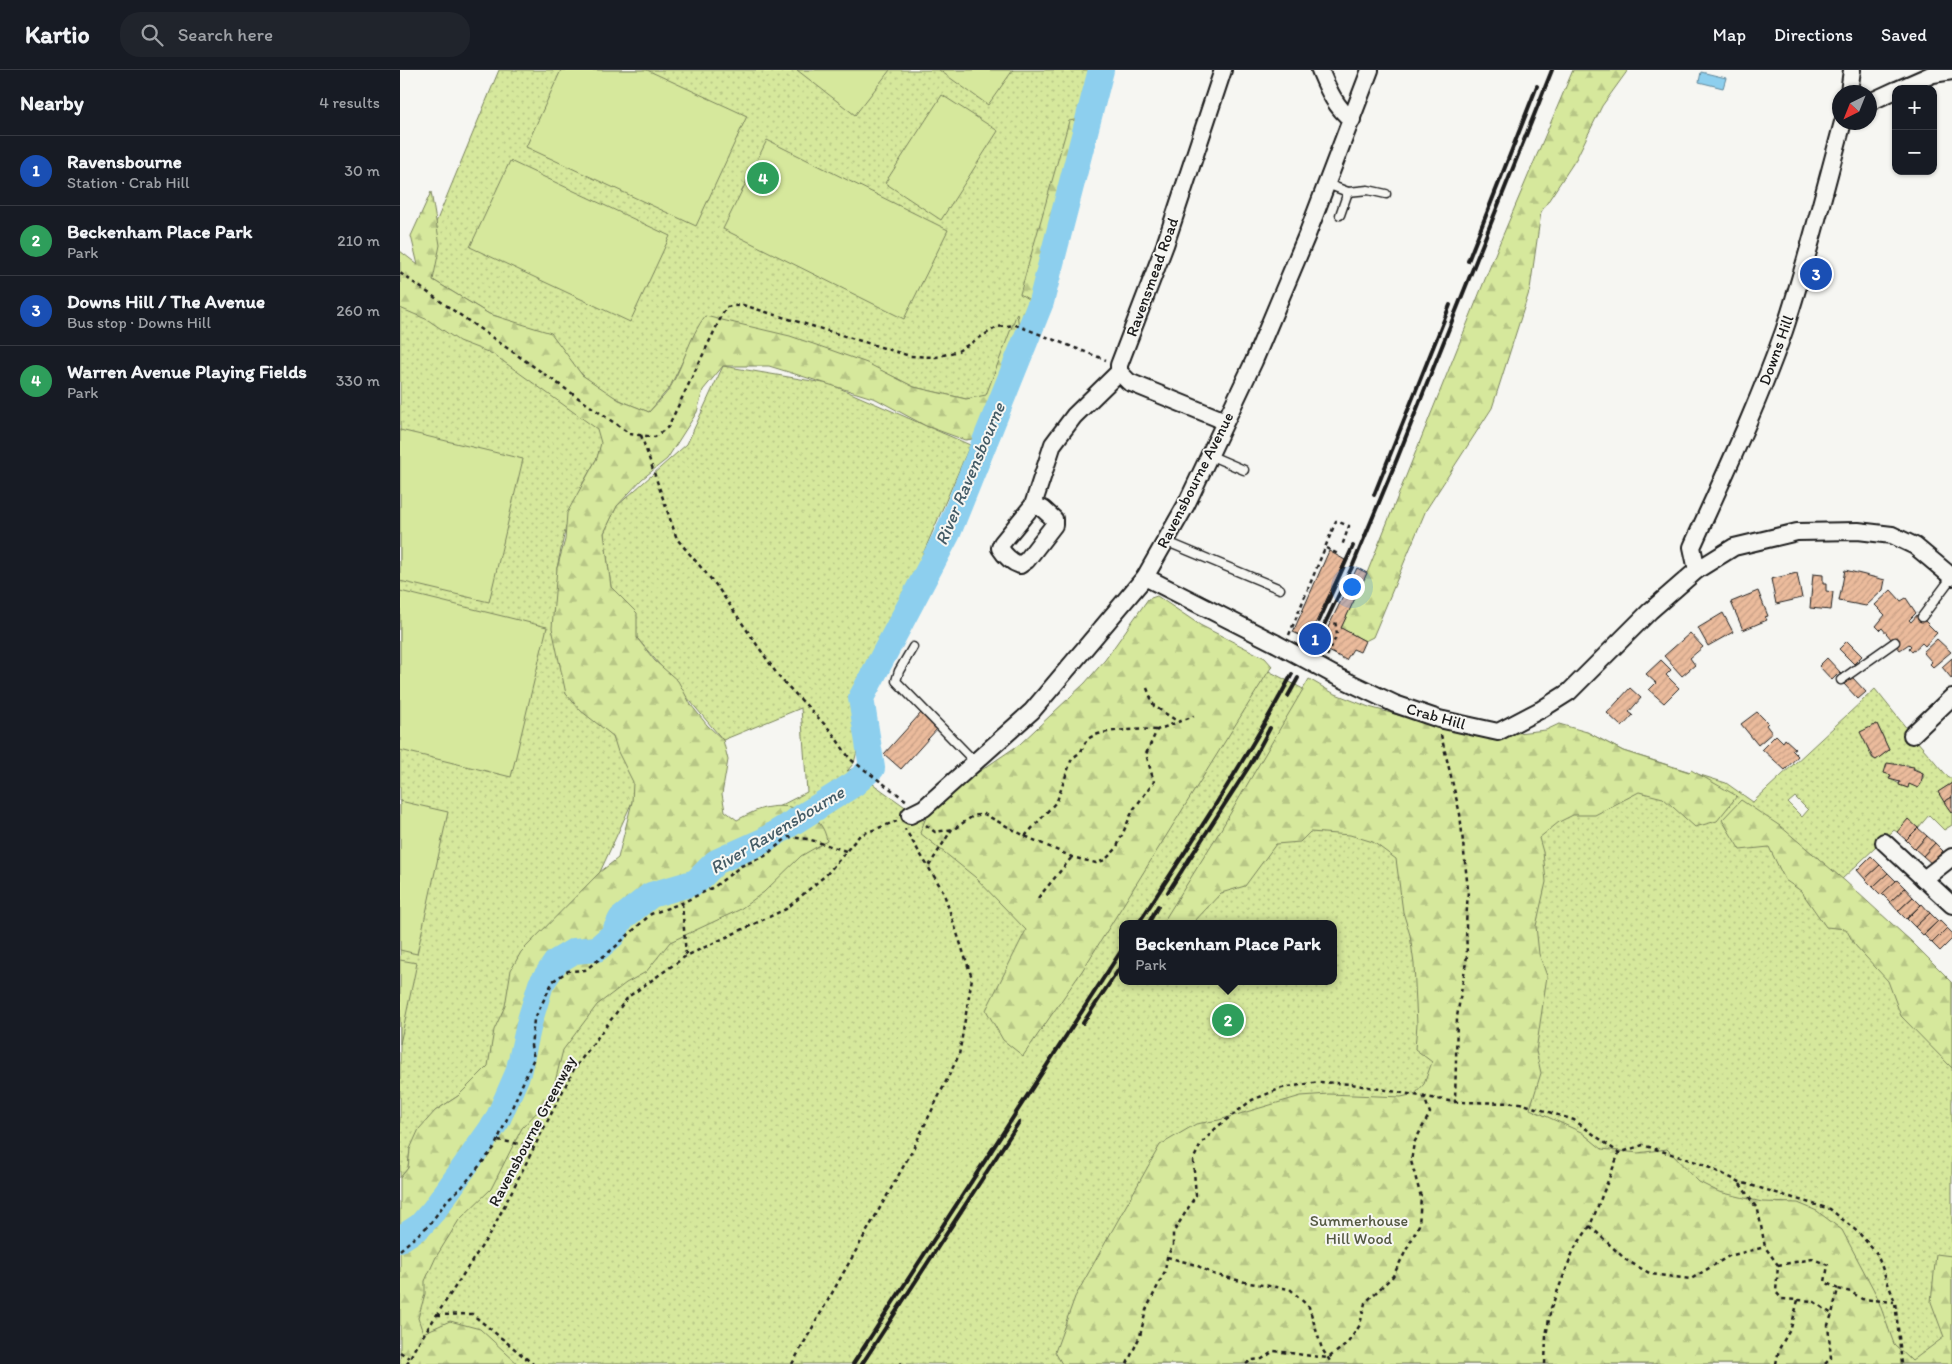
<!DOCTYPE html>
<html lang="en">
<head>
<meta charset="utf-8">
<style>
	:root { --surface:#171b24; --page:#20242c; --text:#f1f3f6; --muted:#9ea1a6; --line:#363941; --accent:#8c9099 }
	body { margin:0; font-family:Itim,sans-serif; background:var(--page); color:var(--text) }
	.controls { position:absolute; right:15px; top:15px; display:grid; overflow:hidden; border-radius:10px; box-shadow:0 1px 4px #0004 }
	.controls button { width:45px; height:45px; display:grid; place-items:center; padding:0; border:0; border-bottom:1px solid var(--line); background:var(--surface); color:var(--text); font:25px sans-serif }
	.compass { position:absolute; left:1432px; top:15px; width:45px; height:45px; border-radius:50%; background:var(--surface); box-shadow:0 1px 4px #0004; rotate:223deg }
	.you { position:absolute; left:951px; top:516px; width:18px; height:18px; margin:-12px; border:4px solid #fff; border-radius:50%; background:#1a73e8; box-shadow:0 0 0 8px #1a73e833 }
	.badge { display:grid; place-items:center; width:32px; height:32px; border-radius:50%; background:var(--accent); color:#fff; font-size:16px; font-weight:700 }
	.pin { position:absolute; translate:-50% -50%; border:2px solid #fff; box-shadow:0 1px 5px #0006 }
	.popup { position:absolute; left:719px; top:850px; width:218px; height:65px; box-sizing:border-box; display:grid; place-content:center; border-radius:10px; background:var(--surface); filter:drop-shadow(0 1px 4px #0005); font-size:16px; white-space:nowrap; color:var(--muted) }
	.popup b { font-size:19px; color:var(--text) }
	.popup::after { content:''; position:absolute; left:50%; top:100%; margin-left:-10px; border:10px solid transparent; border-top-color:var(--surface) }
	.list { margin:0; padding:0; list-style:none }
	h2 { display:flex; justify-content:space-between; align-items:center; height:65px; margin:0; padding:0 20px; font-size:21px }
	h2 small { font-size:16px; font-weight:400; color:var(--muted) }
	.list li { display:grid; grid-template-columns:32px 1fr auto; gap:15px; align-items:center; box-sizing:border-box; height:70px; padding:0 20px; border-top:1px solid var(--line) }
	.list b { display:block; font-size:19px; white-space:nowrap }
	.list p { margin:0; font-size:16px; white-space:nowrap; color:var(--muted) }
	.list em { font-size:16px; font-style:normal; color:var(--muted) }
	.icon { flex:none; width:28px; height:28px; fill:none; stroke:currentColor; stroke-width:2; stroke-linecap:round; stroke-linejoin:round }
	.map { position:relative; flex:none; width:1552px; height:1294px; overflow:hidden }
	header { display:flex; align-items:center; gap:30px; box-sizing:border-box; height:70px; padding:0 25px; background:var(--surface); border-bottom:1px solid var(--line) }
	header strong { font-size:24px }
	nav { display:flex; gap:28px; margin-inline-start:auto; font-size:18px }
	.search { width:350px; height:45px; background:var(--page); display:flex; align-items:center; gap:12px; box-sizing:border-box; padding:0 18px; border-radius:20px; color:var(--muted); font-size:19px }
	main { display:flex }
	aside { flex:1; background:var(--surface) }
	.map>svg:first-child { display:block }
</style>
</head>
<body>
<header>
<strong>Kartio</strong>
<div class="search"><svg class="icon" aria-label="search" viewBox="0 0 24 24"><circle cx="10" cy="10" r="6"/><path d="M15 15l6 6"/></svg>Search here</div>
<nav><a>Map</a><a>Directions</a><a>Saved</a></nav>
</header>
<main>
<aside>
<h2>Nearby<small>4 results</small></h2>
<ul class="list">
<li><span class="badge" style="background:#1a4fb4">1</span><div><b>Ravensbourne</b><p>Station · Crab Hill</p></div><em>30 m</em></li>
<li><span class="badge" style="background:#2e9e5b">2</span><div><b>Beckenham Place Park</b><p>Park</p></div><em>210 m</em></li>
<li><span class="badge" style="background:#1a4fb4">3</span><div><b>Downs Hill / The Avenue</b><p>Bus stop · Downs Hill</p></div><em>260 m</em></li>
<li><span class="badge" style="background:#2e9e5b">4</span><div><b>Warren Avenue Playing Fields</b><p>Park</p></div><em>330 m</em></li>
</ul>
</aside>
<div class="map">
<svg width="1552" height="1294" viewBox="0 0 1552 1294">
	<defs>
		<pattern id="green-dots" width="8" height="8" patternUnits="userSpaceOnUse" patternTransform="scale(1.25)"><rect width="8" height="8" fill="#d6e89c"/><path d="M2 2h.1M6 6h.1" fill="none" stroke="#b7c686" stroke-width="1.8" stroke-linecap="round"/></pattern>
		<pattern id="forest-firs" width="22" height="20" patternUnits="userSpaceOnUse" patternTransform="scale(1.25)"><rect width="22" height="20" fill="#d6e89c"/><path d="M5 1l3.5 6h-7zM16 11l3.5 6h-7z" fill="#b7c686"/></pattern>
		<pattern id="building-hatch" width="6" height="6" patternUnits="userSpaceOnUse" patternTransform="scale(1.25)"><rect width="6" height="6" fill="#ebbb9c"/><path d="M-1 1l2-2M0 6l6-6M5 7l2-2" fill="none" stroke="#c9a086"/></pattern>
	</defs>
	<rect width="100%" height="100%" fill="#f6f6f2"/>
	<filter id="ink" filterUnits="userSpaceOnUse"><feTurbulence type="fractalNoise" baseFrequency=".02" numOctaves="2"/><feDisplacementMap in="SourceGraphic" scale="10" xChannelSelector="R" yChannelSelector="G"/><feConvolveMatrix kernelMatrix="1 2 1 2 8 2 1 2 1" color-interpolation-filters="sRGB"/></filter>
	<g filter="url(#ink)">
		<g fill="url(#green-dots)" stroke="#79825c" fill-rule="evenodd">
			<path d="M99,0H701L636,242L594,334L574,328L566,329L514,317L478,299L289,278L270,317L249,342C222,332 192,319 174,295L99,247L89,244L33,210L18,196Z"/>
			<path d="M0,227L208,355L197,388L183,413L166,456L157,498L166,624L213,666L241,703L232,732L200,802L140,869L296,779L407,722L401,638L323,670L237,568L211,517L204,463L217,436L287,374L323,296L430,314L570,375L513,507L489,574L484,571L454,693L447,701L452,699L539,761L863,598L949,643L1019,671L1187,662L1223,681L1326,713L1353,732L1475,619L1516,670L1549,708H1552V713L1538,722L1552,743V755L1544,760L1529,745L1518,758L1497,762L1494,760L1441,810L1513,873L1552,912V1294H0L88,996L58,1026L35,1041L10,1079L8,1098L0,1108ZM1477,654L1489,680L1476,690L1472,688L1461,662ZM1495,693L1505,697L1506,694L1523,703L1524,706L1518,717L1509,714L1507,718L1490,709L1491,705L1484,703ZM1395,727L1408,740L1402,747L1388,733ZM723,854H933V911H723Z"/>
		</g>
		<g fill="url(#forest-firs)" stroke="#79825c">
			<polygon points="1173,0 1228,0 1202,36 1176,89 1141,142 1130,219 1092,338 1026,440 973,567 965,571 941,558 967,503 1100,172"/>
			<polygon points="680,49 657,142 631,231 620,224 669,51"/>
			<path d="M31,122L40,175L33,210L89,244L151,263L182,305L219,330L249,342C256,334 266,325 271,316C284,293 290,266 305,246L390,266L425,278L467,293L514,317L566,329L586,325L617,243L620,266L581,368L565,370L526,356L476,329L369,296H323L303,320L297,342L267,389L242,409L217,436L204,463L211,517L237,543V568L255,591L278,611L291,635L307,655L323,670L328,690L322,724L325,741L337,750C347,745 359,738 370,737C397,733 423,745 427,771L401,786L364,822L339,840L270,872L246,902L226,913L197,935L163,980L154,1016L140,1039L122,1058L91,1119L59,1150L36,1187L25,1211V1224L18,1248L23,1263L50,1251L80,1259L118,1294H0V1108L8,1098L10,1079L19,1059L35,1041L58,1026L88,996L94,960L105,936L111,900L121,882L200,802L218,788L232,732L233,712L218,682L213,666L181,641L166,624L152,558L157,498L165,470L167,443L197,388L201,373L197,359L93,284L59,271L28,250L0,238V181L18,195L11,166Z"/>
			<polygon points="757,526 800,555 865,588 872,596 682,901 623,986 603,970 586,940 626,860 575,807 520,763 528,742 564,712 620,674 685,613 705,590 748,529"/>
			<polygon points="909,609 933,623 969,637 1079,667 1146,660 1159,654 1187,662 1223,681 1289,702 1291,700 1337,726 1317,751 1295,757 1263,728 1239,722 1195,745 1173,745 1159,752 1139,768 1143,782 1146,812 1136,856 1139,884 1147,906 1136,981 1141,1003 1130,1039 1181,1062 1202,1079 1238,1083 1267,1079 1299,1112 1319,1122 1362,1132 1398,1133 1417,1141 1442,1160 1476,1224 1494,1274 1512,1291 1544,1267 1531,1232 1536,1184 1552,1186 1552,1294 662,1294 655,1282 675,1227 760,1075 796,1054 819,1050 901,1026 929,1024 1001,1027 1015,1024 1024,1014 1032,992 1015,979 1017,954 1014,894 1010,865 1003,842 996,789 973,772 950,765 910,762 900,772 876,774 845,816 821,823 792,854 762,854 820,761"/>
			<polygon points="1341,730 1380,756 1445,811 1513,873 1552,912 1552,998 1501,946 1488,911 1454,874 1446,859 1426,857 1401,821 1385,810 1369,777 1340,780 1322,750"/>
		</g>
		<g fill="#d6e89c" stroke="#79825c">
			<polygon points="161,0 247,0 347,46 296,156 126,77"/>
			<polygon points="397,0 490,0 455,45"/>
			<polygon points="539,0 613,0 588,35"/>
			<polygon points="542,25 598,61 541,150 485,113"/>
			<polygon points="367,70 548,160 504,249 323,159"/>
			<polygon points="110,91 270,166 230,252 70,177"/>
			<polygon points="0,360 123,389 89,532 0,511"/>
			<polygon points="0,521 147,557 111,707 0,680"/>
			<polygon points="0,731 48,742 17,884 0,880"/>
			<polygon points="0,890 17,893 0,974"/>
		</g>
		<polygon fill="#8dcfee" stroke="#60879a" points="1301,2 1326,8 1323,18 1299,12"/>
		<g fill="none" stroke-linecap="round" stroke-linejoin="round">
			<polyline stroke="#8dcfee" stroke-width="26" points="0,1169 20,1156 34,1140 97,1051 118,1003 130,950 141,914 156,892 174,881 197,879 213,865 221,849 251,825 296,812 316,792 365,770 454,714 472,698 461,628 548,463 641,232 701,0"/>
		</g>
		<g fill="url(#building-hatch)" stroke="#1c1c1c">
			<polygon points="929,481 945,490 908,569 893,562"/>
			<polygon points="957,498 967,503 941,558 965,571 960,582 953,579 946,590 919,576"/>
			<polygon points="1445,500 1485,510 1483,520 1466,536 1439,531"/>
			<polygon points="1397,503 1402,528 1376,534 1371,509"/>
			<polygon points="1413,504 1423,505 1423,514 1426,514 1426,521 1433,522 1431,540 1410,538"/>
			<polygon points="1491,520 1501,531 1506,528 1516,543 1509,550 1511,552 1518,544 1537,563 1525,576 1522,573 1512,582 1509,578 1511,576 1509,574 1500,580 1482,558 1480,560 1476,556 1485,545 1475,535"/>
			<polygon points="1358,521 1368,546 1365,547 1367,550 1343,560 1331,532"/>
			<polygon points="1323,543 1333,562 1308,576 1298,558"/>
			<polygon points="1290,563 1303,577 1290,588 1295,595 1282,606 1264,586"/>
			<polygon points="1537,569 1551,582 1533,597 1530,594 1532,592 1523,582"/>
			<polygon points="1447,571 1462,586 1454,594 1439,579"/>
			<polygon points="1427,588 1440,602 1432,610 1419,596"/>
			<polygon points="1552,588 1552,609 1542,597"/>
			<polygon points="1261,590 1271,600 1266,605 1279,618 1264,633 1249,620 1256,613 1246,604"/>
			<polygon points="1452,607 1466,622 1458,629 1444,614"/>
			<polygon points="1230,618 1241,628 1229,642 1233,645 1222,657 1207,643"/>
			<polygon points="1357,642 1368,653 1366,655 1372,663 1358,675 1341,654"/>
			<polygon points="521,643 538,658 501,699 484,684"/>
			<polygon points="1477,654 1489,680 1476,690 1473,688 1460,662"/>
			<polygon points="1376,665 1383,672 1385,669 1395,678 1392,680 1398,686 1385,700 1362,679"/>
			<polygon points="1487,693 1514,697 1513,699 1523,703 1521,714 1518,718 1509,714 1508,718 1499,715 1500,712 1489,709 1491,705 1484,703"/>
			<polygon points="1552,713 1552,727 1544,732 1538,722"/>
			<polygon points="1552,727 1552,741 1551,742 1544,732"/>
			<polygon points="1508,749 1518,758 1506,770 1497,762"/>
			<polygon points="1518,758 1527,766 1515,779 1506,770"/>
			<polygon points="1527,766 1535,773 1523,786 1515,779"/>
			<polygon points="1535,773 1543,781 1532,794 1523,786"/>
			<polygon points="1471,786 1480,795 1465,809 1457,800"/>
			<polygon points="1480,795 1488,803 1473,817 1465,809"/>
			<polygon points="1488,803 1496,811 1481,825 1473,817"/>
			<polygon points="1497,810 1505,818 1490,832 1482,824"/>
			<polygon points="1505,818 1513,827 1498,841 1490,832"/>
			<polygon points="1513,827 1521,835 1506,849 1498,841"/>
			<polygon points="1522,834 1530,843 1515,857 1507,849"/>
			<polygon points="1530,843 1538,851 1523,865 1515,857"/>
			<polygon points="1539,850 1547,858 1532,873 1524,865"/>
			<polygon points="1547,858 1552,863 1552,869 1540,881 1532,873"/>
		</g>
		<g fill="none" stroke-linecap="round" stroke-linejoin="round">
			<g stroke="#1c1c1c" stroke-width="11">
				<g id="lane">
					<polyline points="927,114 948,122 968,120 986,124"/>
					<polyline points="940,145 948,122"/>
					<polyline points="809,385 844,400"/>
					<polyline points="765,471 880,519"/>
					<polyline points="1522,547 1552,507"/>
					<polyline points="513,577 499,601 496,611 575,692"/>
					<polyline points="1441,610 1495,572"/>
				</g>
			</g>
			<g stroke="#1c1c1c" stroke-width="20">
				<g id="street">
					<polyline points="823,0 765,175 719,295 719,302 729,312 825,351"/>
					<path d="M920,0C928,19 935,37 952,50"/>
					<polyline points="1499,19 1533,4 1552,1"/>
					<polyline points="1449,22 1452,0"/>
					<polyline points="1470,32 1496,20"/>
					<path d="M633,435L643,439L654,449V455L627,490L620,495C611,492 605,486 600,478L602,473L633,435L653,374L674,346L719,302"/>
					<path d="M1297,500L1292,477C1324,406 1358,334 1384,261C1407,192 1424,122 1443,52"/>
					<polyline points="745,507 875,573"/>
					<polyline points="936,606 995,634 1039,649 1098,662 1142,639 1169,622 1250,541 1297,500 1334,477 1397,462 1458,461 1492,465 1515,476 1552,507"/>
					<polyline points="1512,665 1552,627"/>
					<polyline points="510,745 524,738 632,641 745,507 786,435 854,291 907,165 970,0"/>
					<polyline points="1484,772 1552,835"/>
					<polyline points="1524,809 1552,787"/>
				</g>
			</g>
			<g stroke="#1c1c1c" stroke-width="2.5" stroke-dasharray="4 4" stroke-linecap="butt">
				<polyline points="0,203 230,364 255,367 268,357 326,237 343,235 510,286 536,287 558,281 597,257 616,255 706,290"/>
				<polyline points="241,365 277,469 316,515 379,607 431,661 450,689 507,731"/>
				<polyline points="926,478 940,485"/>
				<polyline points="889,565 936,451 949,456 942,476"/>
				<polyline points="927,586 937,565 935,550"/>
				<polyline points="747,618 754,636 777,651"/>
				<polyline points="1041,665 1060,744 1068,820 1066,855 1067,886 1057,947 1055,1032"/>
				<polyline points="526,755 535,762 554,759 573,746 584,744 625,766 672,787 696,793 705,790 716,779 733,740 754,712 746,684 757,660 794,646"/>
				<path d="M625,766L657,731L672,688C686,680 680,679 687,670C697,659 741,659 757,660"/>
				<polyline points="529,796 552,759"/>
				<polyline points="638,828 672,787"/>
				<polyline points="282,833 286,886"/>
				<polyline points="98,1070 134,1077"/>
				<polyline points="1340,1114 1358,1140 1365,1177 1378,1195 1376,1222 1382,1229 1413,1231 1432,1244 1438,1219 1451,1222 1462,1229 1494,1232"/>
				<polyline points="1190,1156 1226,1190 1251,1204 1291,1209 1329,1186 1365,1177"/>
				<polyline points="0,1180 29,1155 48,1129 62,1117 94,1078 134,988 131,976 134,950 153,911 168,901 185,900 213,879 251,844 282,833 314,817 341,796 365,786 388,767 408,769 446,781"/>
				<polyline points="767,1187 796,1195 813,1204 849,1213 890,1219 909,1237 922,1279 932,1294"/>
				<polyline points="1378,1195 1413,1189 1428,1195 1425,1212 1438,1219"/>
				<polyline points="37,1245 72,1244 133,1294"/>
				<polyline points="0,1282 9,1288"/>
				<polyline points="7,1294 15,1278 91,1162 174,999 228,927 286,886 386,839 427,804 460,765 497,751"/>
				<polyline points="392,1294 511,1083 559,985 572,908 543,821 505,759"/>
				<polyline points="500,1294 502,1293"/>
				<polyline points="727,1294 740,1266 746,1240 765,1201 767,1187 773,1175 773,1163 796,1125 793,1090 801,1074 817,1057 852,1030 882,1018 919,1012 951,1014 1055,1032 1120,1033 1174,1050 1219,1083"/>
				<polyline points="846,1294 852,1290 862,1289 874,1281 928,1288 947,1274 960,1255 965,1233 993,1206 1019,1155 1021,1127 1011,1091 1014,1073 1030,1043 1024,1027"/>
				<polyline points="1145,1294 1146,1266 1151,1238 1174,1179 1190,1156 1219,1083 1243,1075 1299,1093 1340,1112 1430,1139 1459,1163 1477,1184 1495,1232 1502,1294"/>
				<polyline points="1376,1294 1379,1279 1391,1258 1398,1230"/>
				<polyline points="1425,1294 1431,1288 1428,1255 1432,1244"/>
			</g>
			<use href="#lane" stroke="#f6f6f2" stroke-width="8"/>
			<use href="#street" stroke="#f6f6f2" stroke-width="16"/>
			<g stroke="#1c1c1c" stroke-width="4">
				<polyline points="1068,191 1137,16"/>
				<polyline points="974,425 1050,235"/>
				<polyline points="919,551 953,476"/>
				<polyline points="905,595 953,495 997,389 1152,0"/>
				<polyline points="888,626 898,608"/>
				<polyline points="768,822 850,695 870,658"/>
				<path d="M738,854C792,772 846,690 892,604"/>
				<polyline points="748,854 758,836"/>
				<polyline points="683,953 723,893"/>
				<polyline points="453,1294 723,878"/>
				<polyline points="462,1294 619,1052"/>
			</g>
			<g stroke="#1c1c1c" stroke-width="20" stroke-linecap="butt">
				<polyline id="street-bridge" points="875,573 936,606"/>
			</g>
			<use href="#street-bridge" stroke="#f6f6f2" stroke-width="16"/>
		</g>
	</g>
	<g text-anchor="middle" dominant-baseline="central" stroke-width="4" stroke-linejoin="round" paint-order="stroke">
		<g font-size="16" fill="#1c1c1c" stroke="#f6f6f2">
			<text transform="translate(752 207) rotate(-70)">Ravensmead Road</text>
			<text transform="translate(1376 280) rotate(-70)">Downs Hill</text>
			<text transform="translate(795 410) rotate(-63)">Ravensbourne Avenue</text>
			<text transform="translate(1036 646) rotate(16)">Crab Hill</text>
			<text transform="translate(132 1061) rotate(-62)">Ravensbourne Greenway</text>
		</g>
		<g font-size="16" fill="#545942" stroke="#f6f6f2">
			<text x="959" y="1150">Summerhouse<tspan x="959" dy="18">Hill Wood</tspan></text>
		</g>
		<g font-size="18" font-style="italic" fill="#445b66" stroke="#f6f6f2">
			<text transform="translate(570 404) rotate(-67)">River Ravensbourne</text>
			<text transform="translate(377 760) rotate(-31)">River Ravensbourne</text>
		</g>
	</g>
</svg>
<div class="controls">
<button>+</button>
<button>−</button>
</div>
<svg class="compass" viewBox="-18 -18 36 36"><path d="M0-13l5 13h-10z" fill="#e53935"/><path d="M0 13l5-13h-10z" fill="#9ea1a6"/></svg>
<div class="you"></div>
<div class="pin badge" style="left:915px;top:569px;background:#1a4fb4">1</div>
<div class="pin badge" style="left:828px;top:950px;background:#2e9e5b">2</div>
<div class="popup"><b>Beckenham Place Park</b>Park</div>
<div class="pin badge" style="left:1416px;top:204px;background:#1a4fb4">3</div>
<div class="pin badge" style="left:363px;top:108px;background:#2e9e5b">4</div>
</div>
</main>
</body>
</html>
